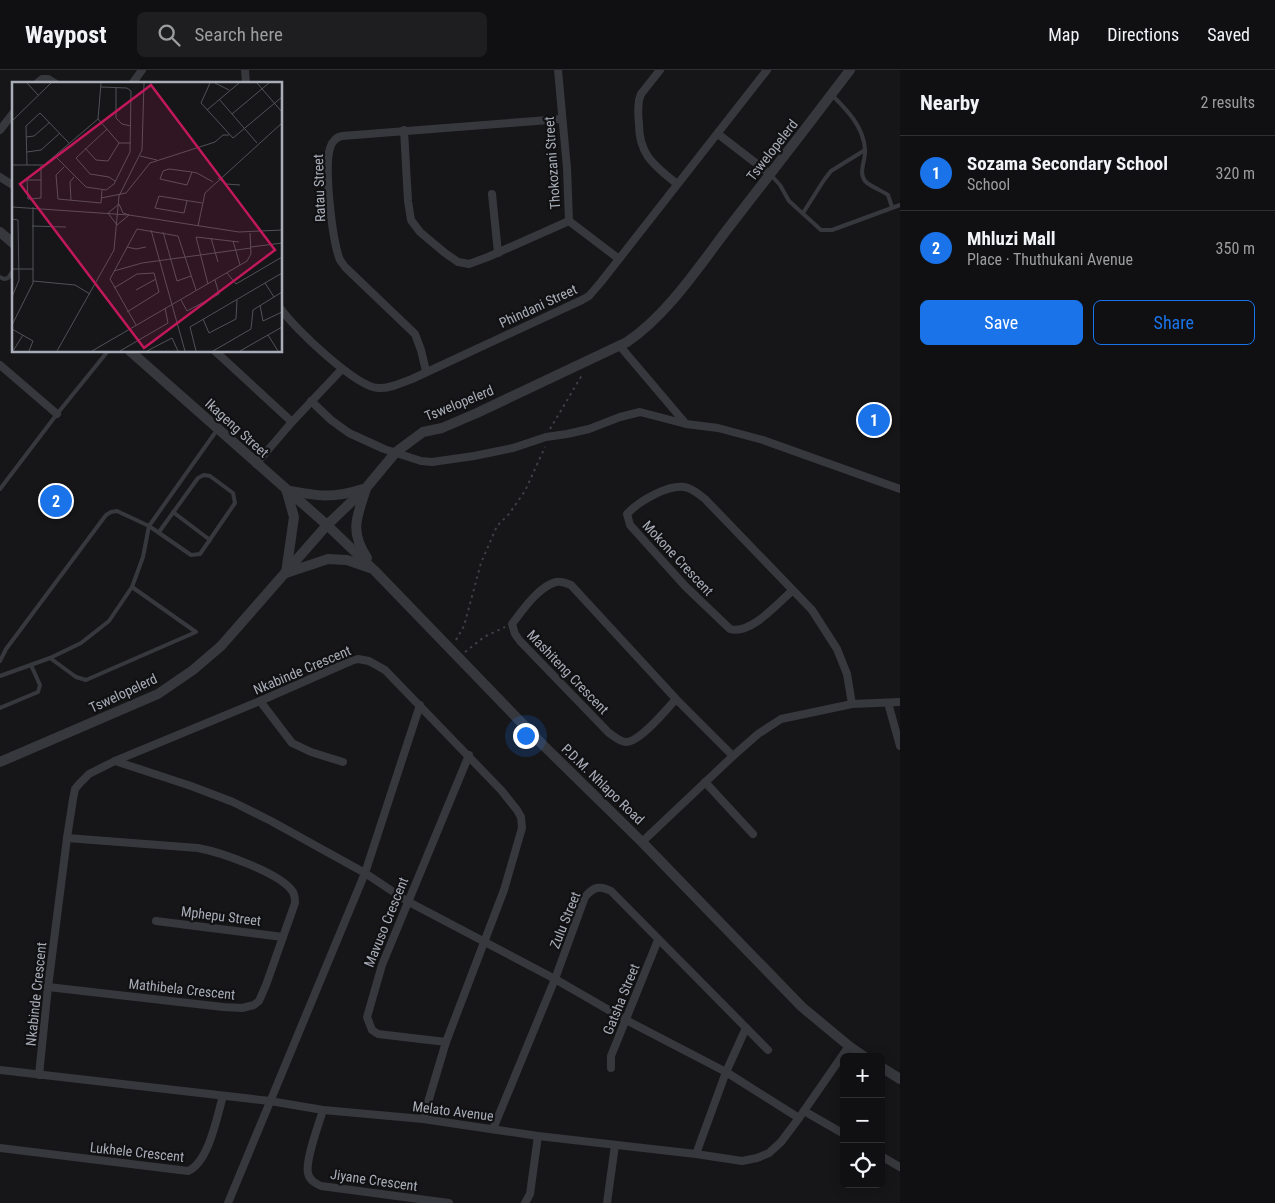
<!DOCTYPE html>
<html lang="en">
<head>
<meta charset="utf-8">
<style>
	:root { --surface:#101012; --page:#1e1e20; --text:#f1f3f6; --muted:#9c9d9f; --line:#303032; --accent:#1a73e8 }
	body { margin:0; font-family:"Roboto Condensed",sans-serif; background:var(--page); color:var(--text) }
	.controls { position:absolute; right:15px; bottom:15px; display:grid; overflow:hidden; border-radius:8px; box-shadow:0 2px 12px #0003 }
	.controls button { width:45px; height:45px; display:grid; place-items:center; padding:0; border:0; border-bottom:1px solid var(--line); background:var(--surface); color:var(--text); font:25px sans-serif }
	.you { position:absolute; left:525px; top:665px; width:18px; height:18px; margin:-12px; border:4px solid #fff; border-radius:50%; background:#1a73e8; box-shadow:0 0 0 8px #1a73e833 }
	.badge { display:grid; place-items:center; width:32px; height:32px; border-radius:50%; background:var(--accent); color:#fff; font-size:16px; font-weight:700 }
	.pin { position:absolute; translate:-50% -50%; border:2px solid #fff; box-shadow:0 1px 5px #0006 }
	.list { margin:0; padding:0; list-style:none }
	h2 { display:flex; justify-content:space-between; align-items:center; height:65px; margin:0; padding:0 20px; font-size:21px }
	h2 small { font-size:16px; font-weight:400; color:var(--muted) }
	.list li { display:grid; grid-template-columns:32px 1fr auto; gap:15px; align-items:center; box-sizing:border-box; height:75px; padding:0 20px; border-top:1px solid var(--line) }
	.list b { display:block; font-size:19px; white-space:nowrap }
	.list p { margin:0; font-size:16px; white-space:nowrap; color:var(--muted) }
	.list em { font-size:16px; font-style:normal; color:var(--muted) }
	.actions { display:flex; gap:10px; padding:15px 20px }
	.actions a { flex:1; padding:11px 0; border:1px solid var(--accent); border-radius:8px; text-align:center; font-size:18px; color:var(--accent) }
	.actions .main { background:var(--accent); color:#fff }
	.icon { flex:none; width:28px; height:28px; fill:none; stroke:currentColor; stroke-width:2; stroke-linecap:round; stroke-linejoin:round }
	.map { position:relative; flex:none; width:900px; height:1133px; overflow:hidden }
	header { display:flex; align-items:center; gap:30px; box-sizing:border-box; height:70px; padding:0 25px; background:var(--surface); border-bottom:1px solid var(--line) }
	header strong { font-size:24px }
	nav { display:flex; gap:28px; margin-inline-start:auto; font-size:18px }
	.search { width:350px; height:45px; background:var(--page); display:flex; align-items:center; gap:12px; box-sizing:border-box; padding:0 18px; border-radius:8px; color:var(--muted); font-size:19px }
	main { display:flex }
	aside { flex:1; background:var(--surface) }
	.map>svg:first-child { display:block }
</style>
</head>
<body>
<header>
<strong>Waypost</strong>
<div class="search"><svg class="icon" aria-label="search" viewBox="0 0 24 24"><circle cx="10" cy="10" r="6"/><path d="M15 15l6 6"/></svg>Search here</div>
<nav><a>Map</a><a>Directions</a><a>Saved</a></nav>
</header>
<main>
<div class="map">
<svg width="900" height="1133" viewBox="0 0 900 1133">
	<rect width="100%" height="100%" fill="#161618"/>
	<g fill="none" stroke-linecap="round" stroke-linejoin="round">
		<g stroke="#3d3f44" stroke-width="2" stroke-dasharray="2.5 4" stroke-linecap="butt">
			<polyline points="550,359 582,305"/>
			<polyline points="456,570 464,556 481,493 497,456 509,444 525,421 545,377"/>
			<polyline points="465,582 484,567 505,557"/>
		</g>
		<g stroke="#37383d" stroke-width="4">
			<path d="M832,25C847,40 864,57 865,80C866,90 858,102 865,111C871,117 881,120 888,125L892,137"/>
			<polyline points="770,104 780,115 789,131 821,160 832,160 900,135"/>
			<polyline points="803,143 824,110 831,101 865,80"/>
			<polyline points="0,207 4,209 8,208 14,199"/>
			<polyline points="0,419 57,344 108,281"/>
			<polyline points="173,442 210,470"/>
			<polyline points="50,588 76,607 86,610 196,562 132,517"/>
			<polyline points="0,591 6,579 18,563 106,445 111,442 117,441 149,456 191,485 200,484 235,433 233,423 210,406 204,405 198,408 159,462"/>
			<polyline points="0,606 50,588 81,573 109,551 132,517 143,487 149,456 217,360"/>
			<polyline points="0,638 38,622 40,615 31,595"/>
		</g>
		<g stroke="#37383d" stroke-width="8">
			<polyline points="245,0 246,14"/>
			<polyline points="558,0 567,98 569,151 619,189"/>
			<path d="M660,0L641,24L639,30C638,38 638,46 639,54C639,85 654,95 677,114"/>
			<polyline points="36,14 42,9 48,9 56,14"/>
			<polyline points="132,14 142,0"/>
			<polyline points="0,60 14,42"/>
			<polyline points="404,60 408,131 411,150 420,162 445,183 458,192 469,194 488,187 569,151"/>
			<polyline points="718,64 770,104"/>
			<polyline points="0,107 14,116"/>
			<polyline points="492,124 498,183"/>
			<path d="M281,239C294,258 356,317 378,318C389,319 401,313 412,309L582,230L589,226L601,212L767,0"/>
			<polyline points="619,275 686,354"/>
			<polyline points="215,281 292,352 342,299"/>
			<polyline points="0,295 57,344"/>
			<path d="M426,301L421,280L415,264L345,197L340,190C332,170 324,98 330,78C332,72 335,67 342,66L561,49"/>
			<polyline points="311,331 331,350 349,363 384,379 421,391 432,392 474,386 513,378 546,367 567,364 589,359 620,347 640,342 686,354 718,358 763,370 900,419"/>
			<polyline points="256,394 292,352"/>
			<path d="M793,520C778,533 751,565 730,559L685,516L630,455L627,444C639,431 671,412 688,418C694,420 700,425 705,429L812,540L837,579L847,604L852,634"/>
			<path d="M676,629C667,639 640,672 626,672C620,672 614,666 609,663L520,571L515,564L512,554C522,541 539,516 556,512C561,511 566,513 571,515L676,629L733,686"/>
			<polyline points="260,631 292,673 311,682 343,692"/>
			<polyline points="888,633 900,676"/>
			<polyline points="115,691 191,716 233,732 271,751 365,803 407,831 555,909 626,950 726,1002 799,1048"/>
			<polyline points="705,712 753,764"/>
			<polyline points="642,772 733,686 758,664 781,649 852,634 900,632"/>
			<polyline points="156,851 283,867"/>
			<path d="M48,917L223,937L242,938L254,935L259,931L266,915L295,833C295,829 295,826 293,822C281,803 220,782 198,778L67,768"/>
			<polyline points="446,972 378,964 372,960 367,947 382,895 469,685"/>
			<polyline points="611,998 611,986 658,870"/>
			<polyline points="0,1000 270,1031 323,1040 423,1049 538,1066 696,1084 742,1091 757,1088 769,1083 781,1072 799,1048 849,976"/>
			<polyline points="39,1005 48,917 67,768 73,729 75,719 80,713 89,704 115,691 260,631 351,591 358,589 369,591 385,600 501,720 517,740 521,747 522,758 504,820 446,972 423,1049"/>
			<path d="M323,1040C319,1054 305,1090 308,1103C309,1110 315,1113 321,1116L449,1133"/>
			<polyline points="804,1041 844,1064"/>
			<path d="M493,1059L555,909L585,827C593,817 600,815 611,821L768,980"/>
			<path d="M0,1078L188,1101C209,1092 217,1046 223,1026"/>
			<polyline points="696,1084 726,1002 746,958"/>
			<polyline points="881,1086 900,1097"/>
			<polyline points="228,1133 365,803 420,635"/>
			<polyline points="525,1133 530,1124 538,1066"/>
			<polyline points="607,1133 615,1075"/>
		</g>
		<g stroke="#37383d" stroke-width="10">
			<polyline points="0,162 14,174"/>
			<polyline points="130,281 327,455 375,501 544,676 642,772 802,937 849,976 865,987"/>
			<path d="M366,419C357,447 349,460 367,488"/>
			<path d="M286,420C317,426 332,429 363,419"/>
			<polyline points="287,422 294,447 286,503 328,489 347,490 370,498"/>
			<path d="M0,692L158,624L193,600L221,576L327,455L366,418L396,382L423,362L442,358L477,343L627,272C666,246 698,198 726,161C768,107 809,54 850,0"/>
			<polyline points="881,997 900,1009"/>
		</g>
	</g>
	<g text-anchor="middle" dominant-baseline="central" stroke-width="4.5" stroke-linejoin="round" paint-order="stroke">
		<g font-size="14" fill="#a8adb8" stroke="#111113">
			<text transform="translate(772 80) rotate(-52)">Tswelopelerd</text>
			<text transform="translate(552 93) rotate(-94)">Thokozani Street</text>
			<text transform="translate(319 118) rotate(-92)">Ratau Street</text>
			<text transform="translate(538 236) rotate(-25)">Phindani Street</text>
			<text transform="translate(459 333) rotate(-22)">Tswelopelerd</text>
			<text transform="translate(237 358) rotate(42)">Ikageng Street</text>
			<text transform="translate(678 488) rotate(47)">Mokone Crescent</text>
			<text transform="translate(302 600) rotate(-23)">Nkabinde Crescent</text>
			<text transform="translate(568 602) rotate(46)">Mashiteng Crescent</text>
			<text transform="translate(123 623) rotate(-25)">Tswelopelerd</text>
			<text transform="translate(603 714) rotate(44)">P.D.M. Nhlapo Road</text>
			<text transform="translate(221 846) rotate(7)">Mphepu Street</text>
			<text transform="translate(565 850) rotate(-68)">Zulu Street</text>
			<text transform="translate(386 852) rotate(-68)">Mavuso Crescent</text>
			<text transform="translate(182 919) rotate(6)">Mathibela Crescent</text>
			<text transform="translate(36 924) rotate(-84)">Nkabinde Crescent</text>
			<text transform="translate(621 929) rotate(-68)">Gatsha Street</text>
			<text transform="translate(453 1041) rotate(7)">Melato Avenue</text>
			<text transform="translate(137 1082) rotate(6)">Lukhele Crescent</text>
			<text transform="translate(374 1110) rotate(8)">Jiyane Crescent</text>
		</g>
	</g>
	<g transform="translate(12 12)">
		<rect width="270" height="270" fill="#161618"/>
		<path fill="none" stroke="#505258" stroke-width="1" d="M15,1L26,13M198,1L189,21L221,56L270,15M203,1L217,8M245,1L270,30M104,6V36L110,42L119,44M207,17L245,61M195,28L227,1M220,32L257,1M86,37L107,61H119M0,39L39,1M95,47L64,76L78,92L97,95L103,99M14,55L22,54L38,40M73,66L84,78L96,79L107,61M15,70L29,68L48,51M43,74L74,105L94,108L102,102L118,70L119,9L115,6L89,5M128,74L145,78M0,83H32L86,37L89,1M15,83L14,44L28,31L57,61M52,85L44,93L46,117L89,121L90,108M180,90L175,103L148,97L151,89L157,87L180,90L185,91L201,100M206,96L214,102L228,103M29,98H15L16,117L29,116V84M0,99V125M89,116L114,111L138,81L203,60L211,53H217M59,118L58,100L62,95M175,119L172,131L143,126L147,114L190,121M107,122L111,131L117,133L105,143L96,131ZM0,125L117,133L227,150L270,148M0,137L6,138L7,198L0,215M20,144L54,145M186,144L193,111L270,41M139,148L173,269M151,150L165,199L179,194M199,156L206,180M221,159L228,183M115,165L124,167L134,165M239,165L270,161M0,187H21M102,189L130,181L239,166M215,191L224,202L270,175M21,199L63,203L78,212M253,201L262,215M196,202L184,155L227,160M102,206L125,192L142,191L147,210L115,230M124,208L144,197M169,218L175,229L207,212L203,198M248,223L251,239L270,230M191,237L197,251L224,237L225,218M0,243L21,201V125M124,243L98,197L125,147L166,154L184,208M0,247L21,259L17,269M256,253L266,269M1,269L11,253M45,269L102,168L107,114L130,68L132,1M80,269L235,179L239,172L238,151M108,269L156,241L153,226M135,269L160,256L166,269M184,269L178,245L270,191M201,269L239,247L241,228L270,210M228,269L270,245"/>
		<path fill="#c2185b" fill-opacity="0.15" stroke="#c2185b" stroke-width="2.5" d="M139,3L263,168L132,266L8,102Z"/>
		<rect width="270" height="270" fill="none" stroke="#a8adb8" stroke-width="2.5"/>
	</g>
</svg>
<div class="controls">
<button>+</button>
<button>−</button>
<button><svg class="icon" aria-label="locate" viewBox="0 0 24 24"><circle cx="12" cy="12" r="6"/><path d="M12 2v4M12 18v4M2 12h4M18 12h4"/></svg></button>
</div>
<div class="you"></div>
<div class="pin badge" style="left:874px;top:350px">1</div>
<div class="pin badge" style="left:56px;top:431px">2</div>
</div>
<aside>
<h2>Nearby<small>2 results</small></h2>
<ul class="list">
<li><span class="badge">1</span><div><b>Sozama Secondary School</b><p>School</p></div><em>320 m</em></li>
<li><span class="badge">2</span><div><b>Mhluzi Mall</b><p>Place · Thuthukani Avenue</p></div><em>350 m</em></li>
</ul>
<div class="actions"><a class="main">Save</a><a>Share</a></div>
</aside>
</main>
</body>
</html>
